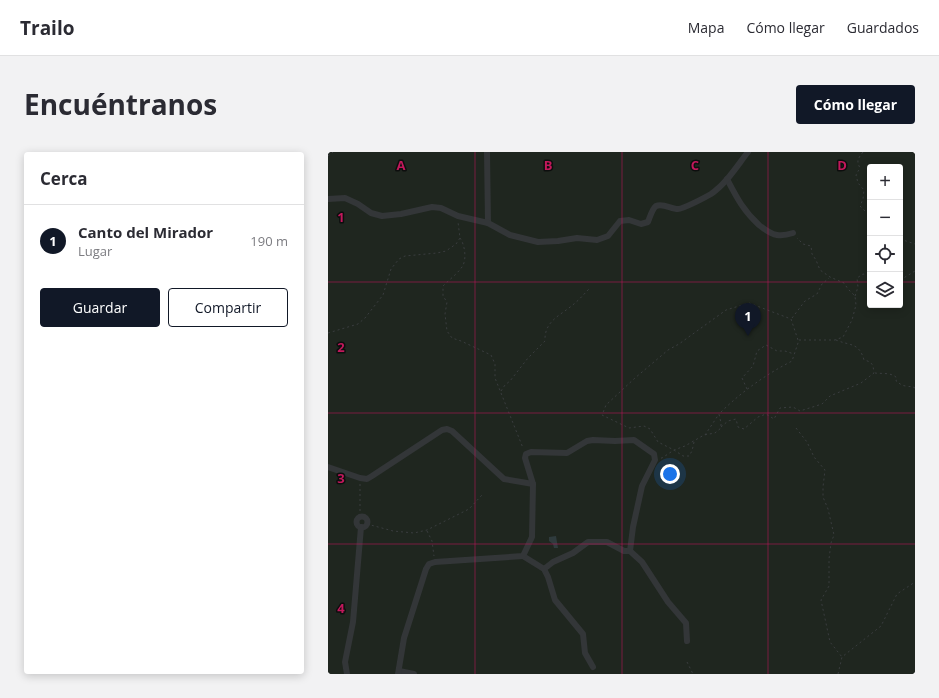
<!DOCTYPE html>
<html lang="es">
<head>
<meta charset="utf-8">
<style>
	:root { --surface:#fff; --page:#f2f2f3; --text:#2b2b33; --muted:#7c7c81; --line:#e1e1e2; --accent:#111827 }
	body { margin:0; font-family:"Open Sans",sans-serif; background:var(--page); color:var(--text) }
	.controls { position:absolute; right:12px; top:12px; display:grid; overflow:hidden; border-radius:4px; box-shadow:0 2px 10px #0003 }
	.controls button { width:36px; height:36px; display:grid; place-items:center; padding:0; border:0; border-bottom:1px solid var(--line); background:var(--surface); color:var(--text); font:20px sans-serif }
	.you { position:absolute; left:342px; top:322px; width:14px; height:14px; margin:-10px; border:3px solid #fff; border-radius:50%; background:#1a73e8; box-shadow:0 0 0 6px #1a73e833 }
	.badge { display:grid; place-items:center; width:26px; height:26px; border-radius:50%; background:var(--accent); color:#fff; font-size:13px; font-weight:700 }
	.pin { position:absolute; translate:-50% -33px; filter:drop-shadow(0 1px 2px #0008) }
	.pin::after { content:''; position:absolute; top:21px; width:14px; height:12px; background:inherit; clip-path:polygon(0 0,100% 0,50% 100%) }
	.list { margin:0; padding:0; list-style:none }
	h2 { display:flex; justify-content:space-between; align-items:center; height:52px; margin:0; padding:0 16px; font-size:17px }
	h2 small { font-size:13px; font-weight:400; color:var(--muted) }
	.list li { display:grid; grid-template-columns:26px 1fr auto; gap:12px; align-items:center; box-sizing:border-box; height:72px; padding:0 16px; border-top:1px solid var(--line) }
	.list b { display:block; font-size:15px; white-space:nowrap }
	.list p { margin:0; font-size:13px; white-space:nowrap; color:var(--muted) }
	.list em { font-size:13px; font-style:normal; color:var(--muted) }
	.actions { display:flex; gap:8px; padding:12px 16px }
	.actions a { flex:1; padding:9px 0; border:1px solid var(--accent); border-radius:4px; text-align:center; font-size:14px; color:var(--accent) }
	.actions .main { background:var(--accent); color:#fff }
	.icon { flex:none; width:22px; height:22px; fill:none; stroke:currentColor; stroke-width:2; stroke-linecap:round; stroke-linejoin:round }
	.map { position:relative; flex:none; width:587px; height:522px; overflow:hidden; border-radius:4px }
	header { display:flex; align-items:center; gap:24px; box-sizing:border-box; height:56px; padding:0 20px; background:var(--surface); border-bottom:1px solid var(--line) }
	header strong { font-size:19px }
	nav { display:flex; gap:22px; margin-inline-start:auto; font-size:14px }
	.intro { display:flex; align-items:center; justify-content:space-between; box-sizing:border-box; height:96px; padding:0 24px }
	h1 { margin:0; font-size:28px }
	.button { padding:10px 18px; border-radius:4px; background:var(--accent); color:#fff; font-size:14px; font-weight:700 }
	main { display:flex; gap:24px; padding:0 24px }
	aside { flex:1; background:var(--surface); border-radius:4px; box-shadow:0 2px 10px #0003 }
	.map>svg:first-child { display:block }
</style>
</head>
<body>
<header>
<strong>Trailo</strong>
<nav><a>Mapa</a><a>Cómo llegar</a><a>Guardados</a></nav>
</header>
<div class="intro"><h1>Encuéntranos</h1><a class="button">Cómo llegar</a></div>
<main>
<aside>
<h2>Cerca<small></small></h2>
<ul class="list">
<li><span class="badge">1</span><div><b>Canto del Mirador</b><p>Lugar</p></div><em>190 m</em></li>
</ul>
<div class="actions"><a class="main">Guardar</a><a>Compartir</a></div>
</aside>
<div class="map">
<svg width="587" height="522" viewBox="0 0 587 522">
	<rect width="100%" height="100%" fill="#121314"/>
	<path fill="#1f261f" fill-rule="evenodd" d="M0,0H587V522H0ZM542,15H572V153H542Z"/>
	<polygon fill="#2f3b3d" points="228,384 230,396 226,396 225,392 221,389 221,385"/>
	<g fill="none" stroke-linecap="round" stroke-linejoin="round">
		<g stroke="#3a3d3f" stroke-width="1" stroke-dasharray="2 3" stroke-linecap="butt">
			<path d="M535,0C530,7 528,8 532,16L528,23L530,31L536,38L535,47L532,54L538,60L542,62"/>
			<polyline points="0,4 5,0"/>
			<path d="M132,86C137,93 139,108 134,115C129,122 121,128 115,134V144L119,150L117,162L119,179L124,186L133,189L163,203L167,212V226L195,296"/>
			<polyline points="572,88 575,88 587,92"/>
			<polyline points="572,127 574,127 587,119"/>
			<polyline points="527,144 530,135 529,126 535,122 542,124"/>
			<polyline points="464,166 477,149 489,142 494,132 501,126"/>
			<polyline points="0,181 30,172 37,166 55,143 63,117 71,107 77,104 109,101 118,99 128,92 132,86 130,70"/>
			<path d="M547,221C554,222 563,220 569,226L568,229C571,231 574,234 578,234C582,235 584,234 587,236"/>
			<polyline points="419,237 414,226 425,214 429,199 438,193 449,199 457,199 466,202"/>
			<path d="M173,239L177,233L182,229L200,206L217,189C216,168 234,163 247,151C252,147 256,142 261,137"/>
			<path d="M393,275L400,269L408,267L410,275L416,277L430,265L438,262L446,267L452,256L465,255L472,259L494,252L502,244L533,231L546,221C545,213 545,210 536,208C531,190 522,194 508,188"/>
			<polyline points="468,276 479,290 486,305 497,318 495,335 495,345 500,357 506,383 503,391 501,407 501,434 493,448 502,490 514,505"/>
			<polyline points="377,283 391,262"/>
			<polyline points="366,290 364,299 361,304 355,304 346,298 330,290 322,277 316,274 301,276 274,263 278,253 307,226 333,204 340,198 351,192 398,158 421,151 463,167 470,188"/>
			<path d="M333,306H334L346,298L357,294L376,283L387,281L393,276V271L391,262C413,240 437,223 464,209L471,188H507L515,185L524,168L528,153L527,144L520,137L516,131L502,125L492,118L488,108L484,102L483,94L475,92L469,86"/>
			<polyline points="32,332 32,365"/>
			<polyline points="39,372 65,379 86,381 99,378 141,357 154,343"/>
			<polyline points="99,379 104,389 106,404"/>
			<polyline points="359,510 365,522"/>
			<polyline points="510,522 514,505 553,474 569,442 587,430"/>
		</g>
		<g stroke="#333638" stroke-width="6">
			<polyline points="159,0 160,71"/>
			<path d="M399,27C409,46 415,58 431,73C436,77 442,82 449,83C455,84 459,83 465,81"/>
			<path d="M0,47L17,46L30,52L43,61L54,64L73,62L104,55L113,56L130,64L160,71L182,83L210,90L230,89L249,86L269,88L280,84L292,69L301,68L313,72L320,70C322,65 324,57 328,54C335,51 343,57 350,57C355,57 378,45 383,42C398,32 409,14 420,0"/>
			<polyline points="0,315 32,326 39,327 44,324 114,278 119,277 124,279 176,327 205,332"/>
			<circle cx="34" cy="370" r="5.5"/>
			<polyline points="195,404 216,417 220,425 227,448 255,482 257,501 265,515"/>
			<polyline points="216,417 225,410 245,401 260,390 279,390 296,399 302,399"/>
			<polyline points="71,519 86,522"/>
			<polyline points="19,522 17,510 25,470 33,375"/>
			<polyline points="70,522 76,486 98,417 101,412 107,410 195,404 204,385 205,332 197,306 198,302 203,300 239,301 259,289 265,288 287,289 306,288 326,302 327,308 314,334 305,375 302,399 314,410 340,450 358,471 359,489"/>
		</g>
	</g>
	<path fill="none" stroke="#c2185b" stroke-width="1" stroke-opacity="0.55" d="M147,0V522M294,0V522M440,0V522M0,130H542M572,130H587M0,261H587M0,392H587"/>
	<g font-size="13" text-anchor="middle" font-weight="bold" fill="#c2185b" stroke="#0d0e0e" stroke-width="3" stroke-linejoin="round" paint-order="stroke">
		<text x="73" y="18">A</text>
		<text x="220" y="18">B</text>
		<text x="367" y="18">C</text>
		<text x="514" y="18">D</text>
		<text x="13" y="70">1</text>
		<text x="13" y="200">2</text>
		<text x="13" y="331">3</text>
		<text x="13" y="461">4</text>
	</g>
</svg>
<div class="controls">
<button>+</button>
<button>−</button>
<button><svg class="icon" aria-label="locate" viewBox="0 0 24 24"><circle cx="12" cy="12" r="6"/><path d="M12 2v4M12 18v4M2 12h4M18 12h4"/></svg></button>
<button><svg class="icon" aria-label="layers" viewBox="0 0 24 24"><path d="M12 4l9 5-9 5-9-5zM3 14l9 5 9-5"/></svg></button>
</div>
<div class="you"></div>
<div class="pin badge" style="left:420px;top:184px">1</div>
</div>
</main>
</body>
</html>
